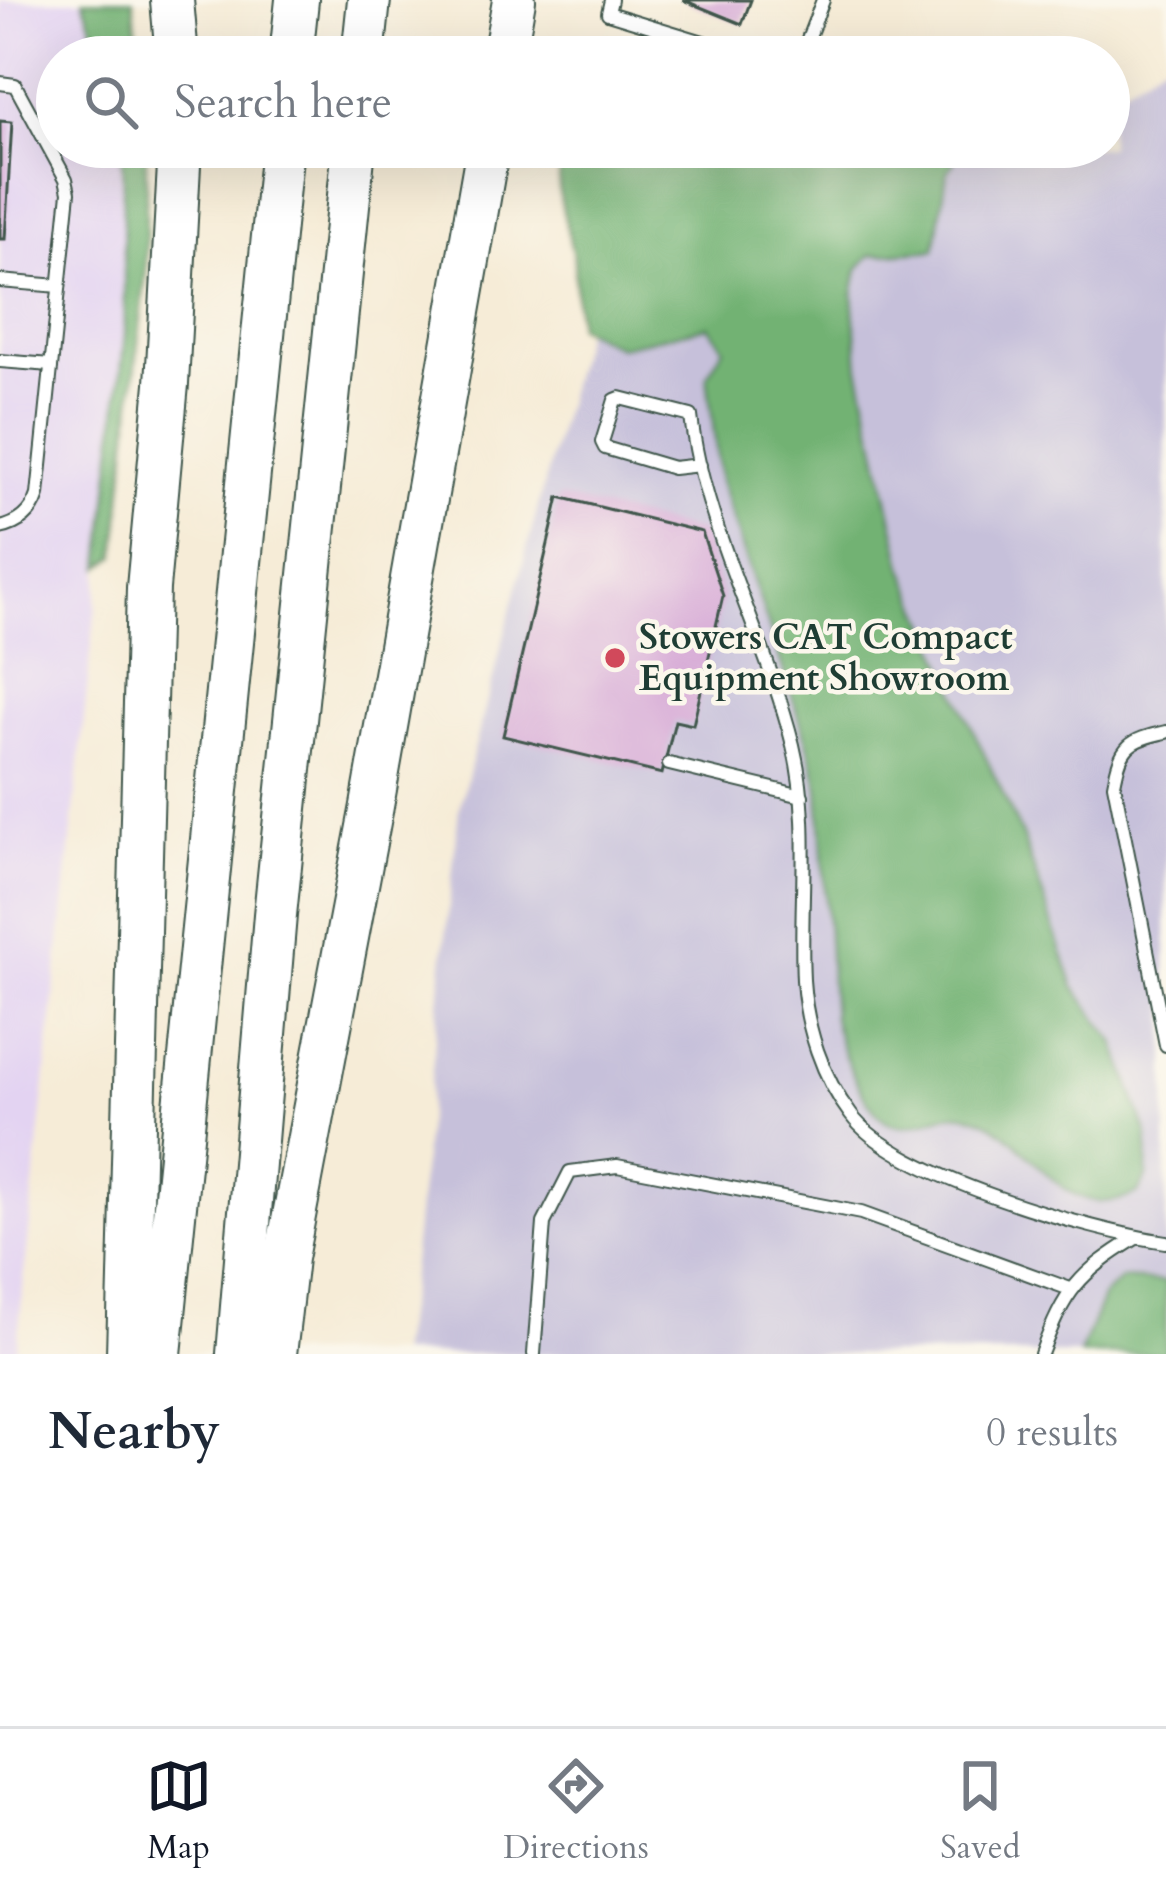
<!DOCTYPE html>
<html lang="en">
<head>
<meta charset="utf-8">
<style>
	:root { --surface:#fff; --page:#f2f2f3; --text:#1f2937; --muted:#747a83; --line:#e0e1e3; --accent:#111827 }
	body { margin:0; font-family:Cardo,serif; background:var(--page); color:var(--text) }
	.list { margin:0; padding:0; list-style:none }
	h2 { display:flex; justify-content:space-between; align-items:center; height:156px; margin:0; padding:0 48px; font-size:51px }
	h2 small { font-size:39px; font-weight:400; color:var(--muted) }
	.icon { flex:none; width:66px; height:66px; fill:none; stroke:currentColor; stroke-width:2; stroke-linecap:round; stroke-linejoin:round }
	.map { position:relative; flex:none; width:1166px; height:1354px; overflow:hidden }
	.search { position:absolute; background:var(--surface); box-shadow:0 12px 48px #0002; left:36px; right:36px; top:36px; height:132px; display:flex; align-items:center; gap:30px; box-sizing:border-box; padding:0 42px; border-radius:66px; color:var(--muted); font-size:45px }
	.sheet { height:372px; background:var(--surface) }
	nav { display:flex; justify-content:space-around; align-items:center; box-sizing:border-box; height:168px; border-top:3px solid var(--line); background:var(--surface); font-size:33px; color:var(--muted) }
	nav a { display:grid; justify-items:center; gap:6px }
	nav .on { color:var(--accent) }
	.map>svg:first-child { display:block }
</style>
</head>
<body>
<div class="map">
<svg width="1166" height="1354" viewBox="0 0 1166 1354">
	<rect width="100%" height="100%" fill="#fbf7ec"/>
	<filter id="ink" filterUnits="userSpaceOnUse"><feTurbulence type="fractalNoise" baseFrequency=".00833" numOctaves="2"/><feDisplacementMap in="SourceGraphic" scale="24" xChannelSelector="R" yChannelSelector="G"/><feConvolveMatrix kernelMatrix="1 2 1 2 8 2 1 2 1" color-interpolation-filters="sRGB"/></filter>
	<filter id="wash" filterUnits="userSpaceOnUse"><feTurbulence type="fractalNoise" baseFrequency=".004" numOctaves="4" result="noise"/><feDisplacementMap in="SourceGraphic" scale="48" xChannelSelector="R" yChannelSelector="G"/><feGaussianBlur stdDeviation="2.7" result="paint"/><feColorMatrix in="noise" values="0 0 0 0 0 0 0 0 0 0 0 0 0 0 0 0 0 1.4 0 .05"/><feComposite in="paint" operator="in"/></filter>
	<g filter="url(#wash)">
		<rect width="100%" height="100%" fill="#f6ecd7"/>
		<polygon fill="#e3d3f2" points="0,0 83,0 103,57 57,57 57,147 122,147 125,215 125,334 16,1354 0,1354"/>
		<polygon fill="#c6c0da" points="1166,61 1166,1354 398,1354 409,1293 459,808 609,236 850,159 969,147 1109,147 1109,97"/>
		<g fill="#72b273" stroke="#487854" stroke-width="3">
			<polygon points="83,0 133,0 140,57 103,57"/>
			<polygon points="122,147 146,147 146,271 116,556 101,567 125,334"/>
			<path d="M560,147H948L954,163L947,172L935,250L871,255L858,269L853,295L859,367L903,566L966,715L1022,835L1074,987L1115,1042L1148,1136L1147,1177L1137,1194C1053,1231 1033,1124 963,1114C938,1110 904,1139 882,1118C859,1097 840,1048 833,1018L819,788L807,741L720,481L707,376L724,347L708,326L619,347L577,326L574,260L559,193Z"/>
			<polygon points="1122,1279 1166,1282 1166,1354 1080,1354 1104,1295"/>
		</g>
		<g id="blocks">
			<g fill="#d5a7d6">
				<polygon points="683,0 751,0 742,24"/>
				<polygon points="0,121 12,122 5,239 0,239"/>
				<polygon points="559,497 702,532 723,596 693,725 675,721 662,774 503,736"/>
			</g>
		</g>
	</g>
	<g filter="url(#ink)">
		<use href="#blocks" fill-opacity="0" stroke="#3f574c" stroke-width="3"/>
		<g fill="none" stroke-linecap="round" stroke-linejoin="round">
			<g stroke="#3f574c" stroke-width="16">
				<g id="service">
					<polyline points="611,0 608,13 752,57"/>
					<polyline points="801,57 823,0"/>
					<path d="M0,83L15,85L66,179L69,192L38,495C32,514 19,524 0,528"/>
					<polyline points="0,281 59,286"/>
					<polyline points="0,361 51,365"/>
					<path d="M700,465L673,468L605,448L602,442L615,400L620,398L691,416C703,526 766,637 793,745C812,823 799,901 803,980C806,1027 822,1077 851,1115C896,1176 1090,1231 1166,1242"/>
					<path d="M1166,732C1128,740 1121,746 1114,784L1166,1045"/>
					<polyline points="669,764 802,796"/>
					<polyline points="534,1354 544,1223 570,1172 617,1166 861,1213 1070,1289"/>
					<path d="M1041,1354C1065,1290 1078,1274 1136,1238"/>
				</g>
			</g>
			<g stroke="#3f574c" stroke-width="46">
				<g id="motorway">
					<polyline points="172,0 177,57"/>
					<polyline points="291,57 297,0"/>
					<polyline points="363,57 369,0"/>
					<polyline points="504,57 514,0"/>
					<polyline points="128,1354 148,588 167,384 180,147"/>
					<polyline points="160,1354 282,147"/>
					<polyline points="238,1354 275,915 354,147"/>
					<polyline points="275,1354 286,1258 372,806 488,147"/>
				</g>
			</g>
			<use href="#service" stroke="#fff" stroke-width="12"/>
			<use href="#motorway" stroke="#fff" stroke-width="42"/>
		</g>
	</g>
	<circle fill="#d1495b" stroke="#fbf7ec" stroke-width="4.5" cx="615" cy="658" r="12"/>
	<g text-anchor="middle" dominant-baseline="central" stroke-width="9" stroke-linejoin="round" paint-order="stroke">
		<g font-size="36" font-weight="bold" fill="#1f3d34" stroke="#fbf7ec" text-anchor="start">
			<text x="639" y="637">Stowers CAT Compact<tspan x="639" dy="41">Equipment Showroom</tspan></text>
		</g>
	</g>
</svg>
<div class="search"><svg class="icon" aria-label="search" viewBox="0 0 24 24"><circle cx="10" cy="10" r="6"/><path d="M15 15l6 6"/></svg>Search here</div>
</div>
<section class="sheet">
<h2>Nearby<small>0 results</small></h2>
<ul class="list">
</ul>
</section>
<nav>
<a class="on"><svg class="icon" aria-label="map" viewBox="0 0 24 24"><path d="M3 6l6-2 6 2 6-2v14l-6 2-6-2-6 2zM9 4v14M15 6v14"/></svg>Map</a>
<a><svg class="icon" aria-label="directions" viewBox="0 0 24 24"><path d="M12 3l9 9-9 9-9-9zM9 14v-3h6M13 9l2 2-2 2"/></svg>Directions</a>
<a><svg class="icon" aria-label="saved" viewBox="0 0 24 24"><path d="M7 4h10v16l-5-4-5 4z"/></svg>Saved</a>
</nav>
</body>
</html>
